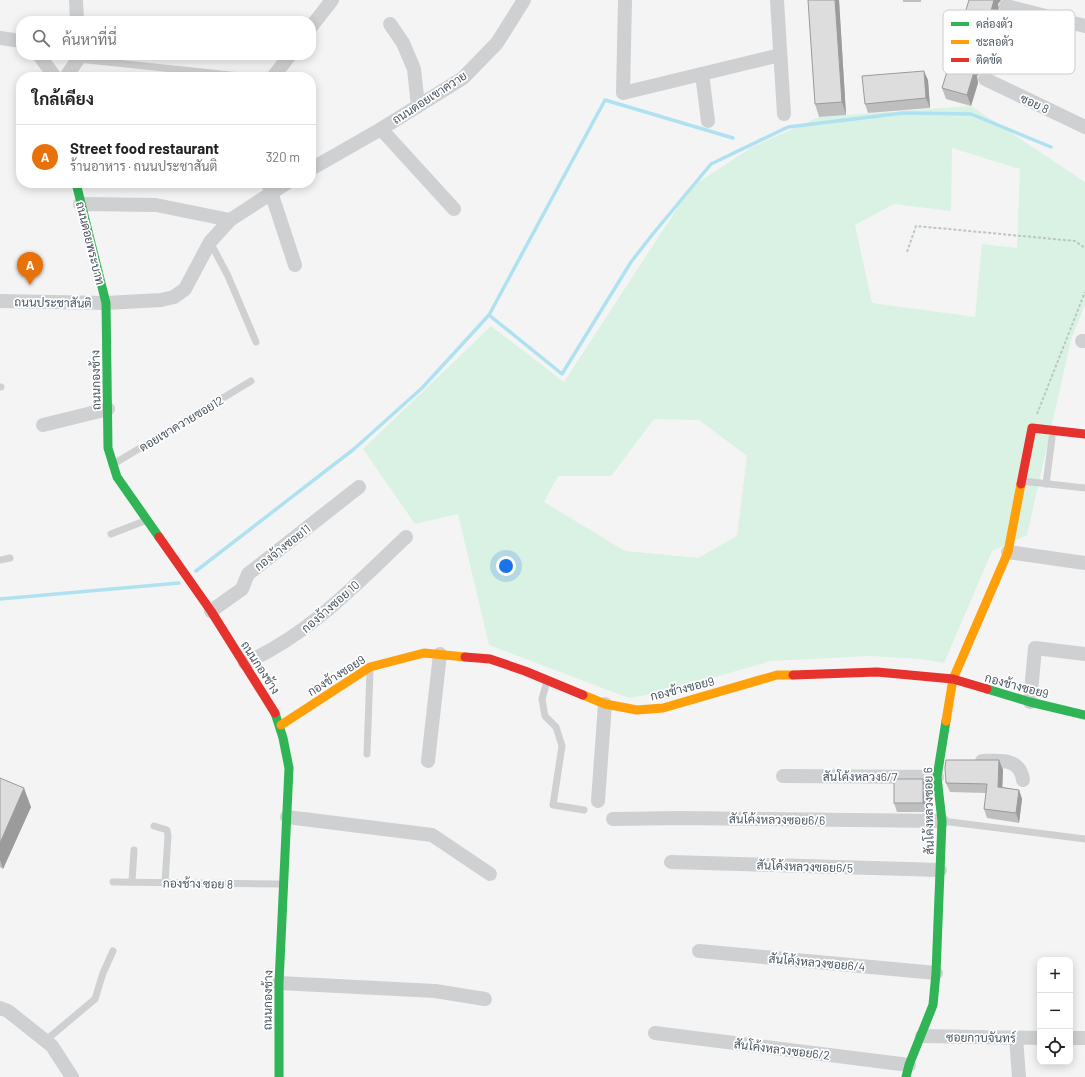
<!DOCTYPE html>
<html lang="th">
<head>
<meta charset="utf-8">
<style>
	:root { --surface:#fff; --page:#f6f6f6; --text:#222; --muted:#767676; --line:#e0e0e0; --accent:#ea580c }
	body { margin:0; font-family:Barlow,Sarabun,sans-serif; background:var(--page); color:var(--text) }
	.controls { position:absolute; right:12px; bottom:12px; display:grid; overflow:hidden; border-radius:8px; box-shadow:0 2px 10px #0003 }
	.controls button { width:36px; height:36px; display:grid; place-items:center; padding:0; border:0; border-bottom:1px solid var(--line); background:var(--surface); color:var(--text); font:20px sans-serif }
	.you { position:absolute; left:506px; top:566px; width:14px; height:14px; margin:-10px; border:3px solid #fff; border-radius:50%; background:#1a73e8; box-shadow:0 0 0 6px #1a73e833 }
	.badge { display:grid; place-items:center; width:26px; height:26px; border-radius:50%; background:var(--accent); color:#fff; font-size:13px; font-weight:700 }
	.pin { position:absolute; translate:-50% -33px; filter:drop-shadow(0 1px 2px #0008) }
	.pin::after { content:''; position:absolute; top:21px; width:14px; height:12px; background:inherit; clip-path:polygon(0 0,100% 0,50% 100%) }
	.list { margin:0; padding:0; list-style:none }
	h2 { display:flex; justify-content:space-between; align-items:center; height:52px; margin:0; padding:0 16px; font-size:17px }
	h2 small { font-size:13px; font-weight:400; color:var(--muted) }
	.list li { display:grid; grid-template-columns:26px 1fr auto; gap:12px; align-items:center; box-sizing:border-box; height:64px; padding:0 16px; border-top:1px solid var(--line) }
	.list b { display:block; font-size:15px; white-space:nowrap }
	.list p { margin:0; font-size:13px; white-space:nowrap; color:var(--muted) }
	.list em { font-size:13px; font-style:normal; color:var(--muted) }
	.icon { flex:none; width:22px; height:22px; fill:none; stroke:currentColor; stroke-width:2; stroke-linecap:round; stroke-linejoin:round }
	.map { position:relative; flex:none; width:1085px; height:1077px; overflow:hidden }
	.search { position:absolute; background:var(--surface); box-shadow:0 2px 10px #0003; left:16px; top:16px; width:300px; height:44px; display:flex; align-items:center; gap:10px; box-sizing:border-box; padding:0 14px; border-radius:16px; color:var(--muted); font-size:15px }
	.panel { position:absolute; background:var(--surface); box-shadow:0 2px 10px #0003; left:16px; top:72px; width:300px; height:116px; border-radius:16px }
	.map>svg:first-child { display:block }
</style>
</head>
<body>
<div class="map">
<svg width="1085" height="1077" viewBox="0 0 1085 1077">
	<rect width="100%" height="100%" fill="#f4f4f4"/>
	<path fill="#d9f2e3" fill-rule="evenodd" d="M971,106L1085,182V305L1071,340L1027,535L992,551L944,663L920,659L870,656L771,661L663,692L629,698L489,645L458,514L415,524L363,449L491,326L564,382L691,187L752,147L819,117ZM952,148L1020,169L1017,248L982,244L975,317L872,303L855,225L894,204L951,211ZM654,419L699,420L747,456L737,536L698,558L625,551L544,502L558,476H611Z"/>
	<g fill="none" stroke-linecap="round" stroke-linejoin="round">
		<g stroke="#aee2f0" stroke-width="3.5">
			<polyline points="489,315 562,374 631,262 652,235 711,164 788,127 903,113 971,114 1051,147"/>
			<polyline points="196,571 354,449 422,388 489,315 605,100 733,138"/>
			<polyline points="0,599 179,583"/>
		</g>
		<g stroke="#bcc7c4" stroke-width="2" stroke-dasharray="3 2" stroke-linecap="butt">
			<polyline points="989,67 1003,17"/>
			<polyline points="907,252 916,226 1075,241 1085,248"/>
			<polyline points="1037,414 1085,292"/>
		</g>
		<g stroke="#ced0d2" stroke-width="7">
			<polyline points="78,59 249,77"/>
			<polyline points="210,242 228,276 256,342"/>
			<polyline points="0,387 1,387"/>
			<polyline points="112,465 251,381"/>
			<polyline points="1022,481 1085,488"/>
			<polyline points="1046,484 1052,438"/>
			<polyline points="111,534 147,520"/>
			<polyline points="0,560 10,558"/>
			<polyline points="547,681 542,699 545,716 556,727 562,746 553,805 584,810"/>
			<polyline points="367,754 370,670"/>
			<polyline points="942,821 1085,839"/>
			<polyline points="154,826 167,830 168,836 165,882"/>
			<polyline points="113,882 283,884"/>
			<polyline points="132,882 134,850"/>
			<polyline points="45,1041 95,999 103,973 113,951"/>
		</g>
		<g stroke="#ced0d2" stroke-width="14">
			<polyline points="76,0 77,21"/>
			<polyline points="625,0 623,93 780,55"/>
			<polyline points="777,0 784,114"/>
			<polyline points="1006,6 1085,26"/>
			<polyline points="390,24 403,43 414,69 418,106"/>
			<polyline points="311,27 332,0"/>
			<polyline points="0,38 21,41"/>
			<polyline points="39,55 55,77"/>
			<polyline points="702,74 708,121"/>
			<polyline points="66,77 78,59 78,55"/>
			<polyline points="273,77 290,55"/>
			<polyline points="985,79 1085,127"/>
			<polyline points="381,129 454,209"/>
			<polyline points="311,169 381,129 463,78 497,43 524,0"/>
			<polyline points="268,183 295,265"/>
			<polyline points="80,204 156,205 230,220"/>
			<polyline points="0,301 106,303 161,300 174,297 185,289 210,242 230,220 287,183"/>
			<polyline points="1082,341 1085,341"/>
			<polyline points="43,425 108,409"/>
			<polyline points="1008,552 1085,563"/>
			<polyline points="211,611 242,589 248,574 359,487"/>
			<path d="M245,663C310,634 355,585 406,537"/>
			<polyline points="1030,702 1035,648 1085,654"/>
			<polyline points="428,761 440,654"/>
			<path d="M982,761C999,761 1020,757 1023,780"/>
			<polyline points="783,776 937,777"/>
			<polyline points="598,801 605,704"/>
			<polyline points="287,817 432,835 490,874"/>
			<polyline points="613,819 681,818 942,821"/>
			<polyline points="671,862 940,870"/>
			<polyline points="699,951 936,973"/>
			<polyline points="279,983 435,991 485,999"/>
			<polyline points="0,1008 8,1011 52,1046 72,1077"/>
			<polyline points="655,1033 909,1065"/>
			<polyline points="922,1036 1040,1038"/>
			<polyline points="1016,1038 1019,1077"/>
			<polyline points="1070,1038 1085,1038"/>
		</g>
		<g stroke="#30b455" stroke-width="9">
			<polyline points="76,183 106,303 108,448 117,477 159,537"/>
			<polyline points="987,689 1030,702 1085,715"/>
			<polyline points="275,713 283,738 289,768 279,983 279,1077"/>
			<polyline points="906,1077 909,1065 933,1005 936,973 942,821 937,777 946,721"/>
		</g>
		<g stroke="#ff9f0a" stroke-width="9">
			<polyline points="583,695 605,704 637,710 663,708 777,675 793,675"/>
			<polyline points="946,721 953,679 1008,552 1021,484"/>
			<polyline points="281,725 370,667 424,653 465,657"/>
		</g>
		<g stroke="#e5322d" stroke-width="9">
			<polyline points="1021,484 1032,428 1085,434"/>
			<polyline points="159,537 211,611 275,713"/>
			<polyline points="465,657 490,659 525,671 583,695"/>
			<polyline points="793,675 877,672 953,679 987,689"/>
		</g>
	</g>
	<g fill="#bebebf">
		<polygon points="808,0 839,0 846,115 819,117 815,104"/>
		<rect x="903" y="0" width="18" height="2"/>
		<polygon points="969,0 1001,0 998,4 999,10 981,72 977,76 978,83 971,106 946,99 942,88"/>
		<polygon points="928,80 930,108 868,113 865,104"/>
		<polygon points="999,760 1003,770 1002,787 1019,790 1022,799 1019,823 987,818 984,809 986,793 950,792 946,783"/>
		<polygon points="0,778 31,807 3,869 0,867"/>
		<polygon points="923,779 926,788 927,812 897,812 894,803"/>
	</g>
	<g fill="#9b9b9b">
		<polygon points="835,0 839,0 846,115 842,102"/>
		<polygon points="994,0 1001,0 998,4 999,10 981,72 977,76 978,83 971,106 967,95 973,65"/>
		<polygon points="924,71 928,80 930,108 926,98"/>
		<polygon points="999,760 1003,770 1002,796 998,787"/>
		<polygon points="923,779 926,788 927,812 923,803"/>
		<polygon points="24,788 31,807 3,869 0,860 0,843"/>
		<polygon points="1019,790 1022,799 1019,823 1016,813"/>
	</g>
	<g fill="#ddddde" stroke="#9b9b9b">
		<polygon points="808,0 835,0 842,102 815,104"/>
		<polygon points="969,0 994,0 977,61 973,65 974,72 967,95 942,88"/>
		<polygon points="924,71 926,98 865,104 862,76"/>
		<polygon points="946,760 999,760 998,787 1019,790 1016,813 984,809 987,784 946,783 945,768"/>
		<polygon points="0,778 24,788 0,843"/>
		<rect x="894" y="779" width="29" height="24"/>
	</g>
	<g text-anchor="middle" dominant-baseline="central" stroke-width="3.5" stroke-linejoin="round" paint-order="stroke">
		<g font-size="12" fill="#4a5661" stroke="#fff">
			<text transform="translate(429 97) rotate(-33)">ถนนดอยเขาควาย</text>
			<text transform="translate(1035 103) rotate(25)">ซอย 8</text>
			<text transform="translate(91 243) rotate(76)">ถนนดอยพระบาท</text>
			<text transform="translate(53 302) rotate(1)">ถนนประชาสันติ</text>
			<text transform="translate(95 380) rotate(-91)">ถนนกองช้าง</text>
			<text transform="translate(181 423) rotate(-31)">ดอยเขาควายซอย12</text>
			<text transform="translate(282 547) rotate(-38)">กองจ้างซอย11</text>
			<text transform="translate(330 606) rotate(-41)">กองจ้างซอย 10</text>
			<text transform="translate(261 667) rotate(57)">ถนนกองช้าง</text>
			<text transform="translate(336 675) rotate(-32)">กองช้างซอย9</text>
			<text transform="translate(1017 685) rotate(15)">กองช้างซอย9</text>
			<text transform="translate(682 688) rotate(-14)">กองช้างซอย9</text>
			<text x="860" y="776">สันโค้งหลวง6/7</text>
			<text transform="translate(928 811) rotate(-91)">สันโค้งหลวงซอย 6</text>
			<text transform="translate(777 819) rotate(1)">สันโค้งหลวงซอย6/6</text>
			<text transform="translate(805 866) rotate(2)">สันโค้งหลวงซอย6/5</text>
			<text transform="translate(198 883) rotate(1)">กองช้าง ซอย 8</text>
			<text transform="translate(817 962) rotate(5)">สันโค้งหลวงซอย6/4</text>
			<text transform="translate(267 1000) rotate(-89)">ถนนกองช้าง</text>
			<text transform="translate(981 1037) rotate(1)">ซอยกาบจันทร์</text>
			<text transform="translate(782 1049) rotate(7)">สันโค้งหลวงซอย6/2</text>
		</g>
	</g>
	<rect x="943" y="10" width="132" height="64" rx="6" fill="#fff" stroke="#c9ccd0" stroke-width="1"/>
	<rect x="951" y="22" width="18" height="4" fill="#30b455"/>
	<rect x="951" y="40" width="18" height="4" fill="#ff9f0a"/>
	<rect x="951" y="58" width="18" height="4" fill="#e5322d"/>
	<g font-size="11" fill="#4a5661">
		<text x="976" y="28">คล่องตัว</text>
		<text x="976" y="46">ชะลอตัว</text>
		<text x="976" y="64">ติดขัด</text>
	</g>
</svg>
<div class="controls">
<button>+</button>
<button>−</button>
<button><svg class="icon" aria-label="locate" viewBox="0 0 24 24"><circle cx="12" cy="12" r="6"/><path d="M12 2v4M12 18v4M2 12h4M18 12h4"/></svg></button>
</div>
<div class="you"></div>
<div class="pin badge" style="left:30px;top:285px;background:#e8710a">A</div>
<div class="search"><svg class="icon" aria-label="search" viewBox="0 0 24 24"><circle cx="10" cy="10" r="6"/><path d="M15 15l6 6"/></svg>ค้นหาที่นี่</div>
<section class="panel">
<h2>ใกล้เคียง<small></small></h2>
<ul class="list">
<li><span class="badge" style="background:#e8710a">A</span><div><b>Street food restaurant</b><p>ร้านอาหาร · ถนนประชาสันติ</p></div><em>320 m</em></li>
</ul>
</section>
</div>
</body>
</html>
